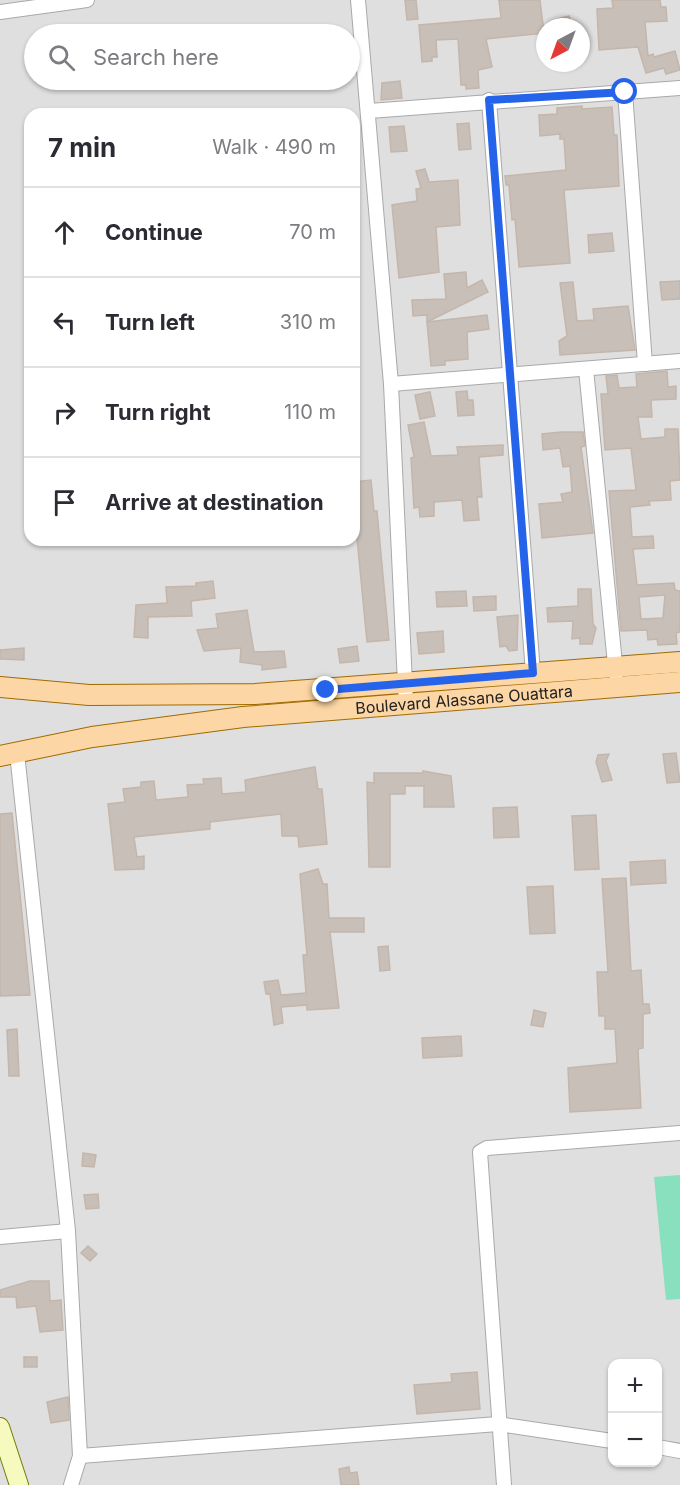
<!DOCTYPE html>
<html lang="en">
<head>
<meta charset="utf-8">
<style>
	:root { --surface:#fff; --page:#f7f7f7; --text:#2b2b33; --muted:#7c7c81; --line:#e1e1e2 }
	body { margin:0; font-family:Inter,sans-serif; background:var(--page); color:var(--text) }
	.controls { position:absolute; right:18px; bottom:18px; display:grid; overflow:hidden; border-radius:12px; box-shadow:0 2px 4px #0004 }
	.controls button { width:54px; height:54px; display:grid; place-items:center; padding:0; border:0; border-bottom:2px solid var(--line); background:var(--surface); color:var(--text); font:30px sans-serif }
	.compass { position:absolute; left:536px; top:18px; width:54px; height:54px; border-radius:50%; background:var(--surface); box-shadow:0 2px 4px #0004; rotate:221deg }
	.stop { position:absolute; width:18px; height:18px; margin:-14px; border:4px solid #2563eb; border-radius:50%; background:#fff }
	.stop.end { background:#2563eb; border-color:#fff; box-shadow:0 2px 6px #0008 }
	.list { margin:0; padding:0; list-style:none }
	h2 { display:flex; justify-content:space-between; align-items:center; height:78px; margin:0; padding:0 24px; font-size:26px }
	h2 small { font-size:20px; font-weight:400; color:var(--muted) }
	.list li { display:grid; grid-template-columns:39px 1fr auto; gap:18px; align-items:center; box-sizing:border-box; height:90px; padding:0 24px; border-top:2px solid var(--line) }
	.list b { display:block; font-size:22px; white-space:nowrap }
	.list em { font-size:20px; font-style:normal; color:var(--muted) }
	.icon { flex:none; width:33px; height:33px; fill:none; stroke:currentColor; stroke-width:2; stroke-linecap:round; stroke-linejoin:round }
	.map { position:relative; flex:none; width:680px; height:1485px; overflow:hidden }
	.search { position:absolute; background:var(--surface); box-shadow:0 2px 4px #0004; left:24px; top:24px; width:336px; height:66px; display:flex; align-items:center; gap:15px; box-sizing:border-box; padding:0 21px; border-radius:33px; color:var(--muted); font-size:22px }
	.panel { position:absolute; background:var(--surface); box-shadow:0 2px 4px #0004; left:24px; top:108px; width:336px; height:438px; border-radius:18px }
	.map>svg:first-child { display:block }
</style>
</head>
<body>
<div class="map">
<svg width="680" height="1485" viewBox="0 0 680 1485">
	<rect width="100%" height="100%" fill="#f2efe9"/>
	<path fill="#e0dfdf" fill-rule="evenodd" d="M0,0H680V1485H0ZM545,27H581V63H545ZM34,34H350V80H34ZM30,114H354V540H30ZM612,1364H658V1462H612Z"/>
	<polygon fill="#88e0be" points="680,1175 680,1299 666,1300 654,1177"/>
	<g fill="#c7bfb8" stroke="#c4b6ab" stroke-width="1.5" fill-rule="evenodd">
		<polygon points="405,0 416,0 418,19 407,20"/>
		<polygon points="499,0 540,0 544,33 486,39 492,67 478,70 479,88 466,89 466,85 461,85 458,39 436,40 437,57 432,57 432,61 422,62 419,25 501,18"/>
		<polygon points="612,0 660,0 661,7 666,7 667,21 645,22 648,56 653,54 654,57 675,51 680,70 666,74 664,68 646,73 638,47 599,50 597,9 613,8"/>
		<polygon points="569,16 573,27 561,27 558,19"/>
		<polygon points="400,81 402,98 381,100 382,83"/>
		<polygon points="582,106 582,109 612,107 614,135 617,135 619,186 564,190 570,263 519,267 515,219 512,220 509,185 506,185 505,176 566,170 564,139 560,139 560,134 540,136 539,115 557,114 557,108"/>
		<polygon points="469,123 471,149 459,150 457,124"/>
		<polygon points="404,126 407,151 391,152 389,127"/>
		<polygon points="425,169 429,182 458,180 460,225 436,227 439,272 399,278 392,205 417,201 416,189 421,188 416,171"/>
		<polygon points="612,233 614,251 589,253 588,235"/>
		<polygon points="466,272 467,288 482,280 488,292 427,322 427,315 413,316 412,300 446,299 444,274"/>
		<polygon points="680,281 680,299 662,300 660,282"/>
		<polygon points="573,282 577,321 594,320 593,309 628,306 635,350 560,355 559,341 567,336 560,283"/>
		<polygon points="487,315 489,329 467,332 468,359 445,361 445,365 431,366 427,322"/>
		<path d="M667,371L668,387L676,386V399L651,400L652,417H638L641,439L665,437V429H678L680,480L670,481L671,500L649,501L650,505L630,507L632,537L653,536L654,548L633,549L637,585L674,583L675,590L680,591V632L676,633L677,644L658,645L657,639L648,640L647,630L621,631L609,491L636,490L631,448L605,450L601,394H608L606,376L617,375L619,388L637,387L636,374ZM665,595L663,618L641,619L639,597Z"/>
		<polygon points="467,391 468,400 473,400 474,415 458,416 456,392"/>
		<polygon points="430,392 435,416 420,419 415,395"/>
		<polygon points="424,422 431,456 458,455 457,447 503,445 503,455 479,457 482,497 477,497 479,520 464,521 462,500 434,502 434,516 420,517 419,507 414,508 411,458 414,457 408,425"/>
		<polygon points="561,432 583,432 585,446 581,447 593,533 542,538 539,504 563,502 561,494 572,492 570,466 563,467 560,448 543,450 542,434"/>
		<polygon points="371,480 374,511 377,511 389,640 367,642 354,507 354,482"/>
		<polygon points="213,581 215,598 191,601 192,616 148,617 148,638 134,637 136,605 167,603 166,587 196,586 196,583"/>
		<polygon points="578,589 591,589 593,624 596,628 592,644 580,644 580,638 572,639 573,621 548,622 547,608 578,606"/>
		<polygon points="466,591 467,606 437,607 436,592"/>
		<polygon points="496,596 496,610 474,611 473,597"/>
		<polygon points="247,610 254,652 284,651 286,667 262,670 262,665 240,662 241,648 204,651 197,630 218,628 216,614"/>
		<polygon points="518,615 517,650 509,651 506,646 500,647 497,617"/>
		<polygon points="443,631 444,652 419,654 417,633"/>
		<polygon points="357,646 359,661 340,663 338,649"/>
		<polygon points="24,648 24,660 0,659 0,650"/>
		<polygon points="676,753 680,782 667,783 663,754"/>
		<polygon points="609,754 606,761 612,780 602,782 596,762 598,755"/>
		<polygon points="315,767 318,789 322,789 327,844 299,847 298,836 282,836 281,814 210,822 210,829 134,837 137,857 144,856 144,869 115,870 108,804 125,802 123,789 141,787 141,782 154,781 156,800 188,797 187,785 204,784 203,779 221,778 222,794 246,792 245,780"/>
		<polygon points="423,771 451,776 454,807 424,807 424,786 405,786 405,794 390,794 390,867 369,867 367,782 374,783 374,773 423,773"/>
		<polygon points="517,807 519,837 494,838 493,808"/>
		<polygon points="12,813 30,995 0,996 0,814"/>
		<polygon points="596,815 599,869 575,870 572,816"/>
		<polygon points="665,860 666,883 631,885 630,862"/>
		<polygon points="318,869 323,884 327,884 329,918 364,918 364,932 330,932 339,1008 307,1010 307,1005 281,1007 283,1023 274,1025 270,994 266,994 264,982 278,980 281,995 306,993 303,955 307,955 300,874"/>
		<polygon points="626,878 631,971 641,970 643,1004 649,1004 650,1013 643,1014 643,1048 638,1049 641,1108 570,1112 568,1068 617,1063 615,1029 605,1029 605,1016 599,1016 597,972 608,972 602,879"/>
		<polygon points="553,886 555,933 530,934 527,887"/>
		<polygon points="388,946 390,970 380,971 378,947"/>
		<polygon points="534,1010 546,1013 543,1027 531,1025"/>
		<polygon points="17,1029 19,1076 9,1076 7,1030"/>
		<polygon points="461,1036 462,1056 423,1058 422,1038"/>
		<polygon points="83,1153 96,1155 94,1167 82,1166"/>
		<polygon points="98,1194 99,1208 86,1209 84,1195"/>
		<polygon points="88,1246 97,1254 90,1261 81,1253"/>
		<polygon points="30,1281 49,1281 50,1301 61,1300 63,1330 40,1332 36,1306 17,1308 16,1297 0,1297 0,1290"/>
		<rect x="24" y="1357" width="13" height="10"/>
		<polygon points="477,1372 480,1409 417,1414 414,1385 452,1382 451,1374"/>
		<polygon points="68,1397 69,1420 51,1423 47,1402"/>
		<polygon points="349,1467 350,1473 357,1472 359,1485 341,1485 339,1469"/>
	</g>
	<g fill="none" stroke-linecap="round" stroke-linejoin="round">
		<g stroke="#a9a9a9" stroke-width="16">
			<g id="street">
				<polyline points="358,0 391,384 406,705"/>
				<polyline points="0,12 87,0"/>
				<polyline points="625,92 645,364"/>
				<polyline points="489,100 533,673"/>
				<polyline points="369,111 680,88"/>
				<polyline points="586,369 616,674"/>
				<polyline points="391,384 680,361"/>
				<polyline points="17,753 68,1231 80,1456 71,1485"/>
				<polyline points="0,1237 68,1231"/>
				<polyline points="658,1447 680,1451"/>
				<polyline points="80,1456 498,1424 612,1441"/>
				<polyline points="504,1485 480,1152 487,1148 680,1133"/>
			</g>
		</g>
		<g stroke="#707d05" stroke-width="20">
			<polyline id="secondary" points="0,1427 19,1485"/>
		</g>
		<g stroke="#a06b00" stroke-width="22">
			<g id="primary">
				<polyline points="0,687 89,695 255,694 680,662"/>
				<path id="s1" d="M0,756L92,737L243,717L680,682"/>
			</g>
		</g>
		<use href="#street" stroke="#fff" stroke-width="14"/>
		<use href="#secondary" stroke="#f7fabf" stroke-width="18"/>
		<use href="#primary" stroke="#fcd6a4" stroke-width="20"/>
	</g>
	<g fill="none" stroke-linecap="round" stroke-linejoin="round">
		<polyline stroke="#2563eb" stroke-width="8" points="326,690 533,673 489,100 625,92"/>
	</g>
	<g text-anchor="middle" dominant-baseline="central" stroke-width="6" stroke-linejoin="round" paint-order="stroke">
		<g font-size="16" fill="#222" stroke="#fff">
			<text stroke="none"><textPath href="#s1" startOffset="468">Boulevard Alassane Ouattara</textPath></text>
		</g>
	</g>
</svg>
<div class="controls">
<button>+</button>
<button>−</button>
</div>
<svg class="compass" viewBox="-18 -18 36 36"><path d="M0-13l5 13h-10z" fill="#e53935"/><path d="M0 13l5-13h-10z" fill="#7c7c81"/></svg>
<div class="stop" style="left:625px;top:92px"></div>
<div class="stop end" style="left:326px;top:690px"></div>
<div class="search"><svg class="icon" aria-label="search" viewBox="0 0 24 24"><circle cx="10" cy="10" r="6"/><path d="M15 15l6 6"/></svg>Search here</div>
<section class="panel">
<h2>7 min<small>Walk · 490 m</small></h2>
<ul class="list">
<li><svg class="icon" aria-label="ahead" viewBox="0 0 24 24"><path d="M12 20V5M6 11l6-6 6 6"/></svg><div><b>Continue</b></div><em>70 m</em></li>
<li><svg class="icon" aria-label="left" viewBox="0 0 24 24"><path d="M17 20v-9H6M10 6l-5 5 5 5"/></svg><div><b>Turn left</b></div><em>310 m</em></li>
<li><svg class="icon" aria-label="right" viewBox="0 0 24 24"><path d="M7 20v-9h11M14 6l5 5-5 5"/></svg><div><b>Turn right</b></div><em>110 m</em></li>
<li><svg class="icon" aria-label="arrive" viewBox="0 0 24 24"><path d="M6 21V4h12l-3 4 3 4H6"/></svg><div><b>Arrive at destination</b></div></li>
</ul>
</section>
</div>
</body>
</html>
